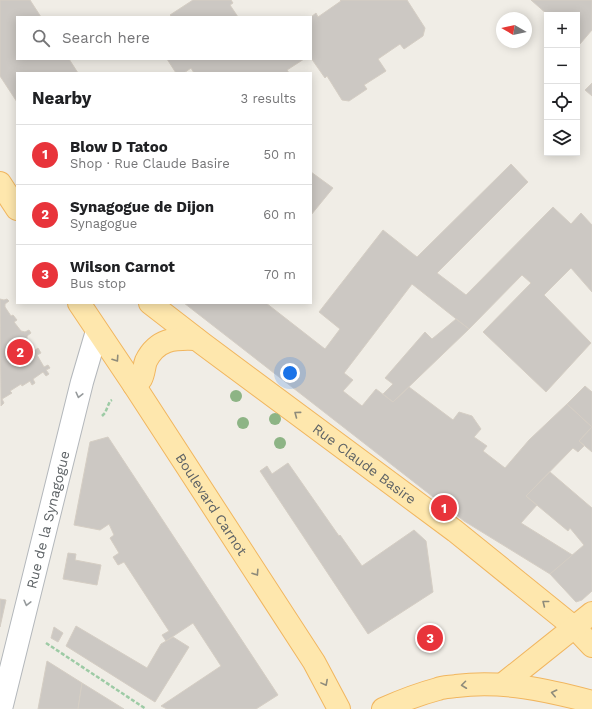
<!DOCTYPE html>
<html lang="en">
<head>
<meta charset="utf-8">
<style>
	:root { --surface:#fff; --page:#f2f2f2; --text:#202124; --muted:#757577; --line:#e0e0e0; --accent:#e8343b }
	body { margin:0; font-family:"Work Sans",sans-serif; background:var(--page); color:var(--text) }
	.controls { position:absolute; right:12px; top:12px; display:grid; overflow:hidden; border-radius:0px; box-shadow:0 2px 10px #0003 }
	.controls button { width:36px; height:36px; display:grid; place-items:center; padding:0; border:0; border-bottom:1px solid var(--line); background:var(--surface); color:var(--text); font:20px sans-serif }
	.compass { position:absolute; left:496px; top:12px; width:36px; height:36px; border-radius:50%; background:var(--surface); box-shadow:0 2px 10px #0003; rotate:279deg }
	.you { position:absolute; left:290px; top:373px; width:14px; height:14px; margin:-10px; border:3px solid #fff; border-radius:50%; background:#1a73e8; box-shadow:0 0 0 6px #1a73e833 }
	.badge { display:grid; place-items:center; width:26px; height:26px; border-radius:50%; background:var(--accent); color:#fff; font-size:13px; font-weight:700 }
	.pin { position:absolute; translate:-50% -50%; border:2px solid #fff; box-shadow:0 1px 4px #0006 }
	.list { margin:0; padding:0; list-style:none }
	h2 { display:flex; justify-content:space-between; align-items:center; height:52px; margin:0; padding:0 16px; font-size:17px }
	h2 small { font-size:13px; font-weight:400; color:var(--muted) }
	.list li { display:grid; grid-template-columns:26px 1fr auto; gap:12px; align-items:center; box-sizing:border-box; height:60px; padding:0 16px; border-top:1px solid var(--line) }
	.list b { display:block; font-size:15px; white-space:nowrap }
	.list p { margin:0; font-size:13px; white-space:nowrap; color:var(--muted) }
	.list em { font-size:13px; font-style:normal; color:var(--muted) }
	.icon { flex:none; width:22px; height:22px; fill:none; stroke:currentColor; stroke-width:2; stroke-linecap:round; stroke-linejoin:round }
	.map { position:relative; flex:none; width:592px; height:709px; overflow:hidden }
	.search { position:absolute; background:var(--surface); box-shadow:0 2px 10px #0003; left:16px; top:16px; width:296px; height:44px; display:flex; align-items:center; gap:10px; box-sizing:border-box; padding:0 14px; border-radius:0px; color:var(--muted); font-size:15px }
	.panel { position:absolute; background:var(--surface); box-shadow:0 2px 10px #0003; left:16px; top:72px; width:296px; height:232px; border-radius:0px }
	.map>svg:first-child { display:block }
</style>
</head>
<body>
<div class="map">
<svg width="592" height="709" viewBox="0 0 592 709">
	<rect width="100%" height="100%" fill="#f0ede6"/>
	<g fill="#ccc8c3" stroke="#d5cec4">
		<polygon points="0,0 30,0 41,17 17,17 17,59 69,59 78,73 17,73 17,102 0,76"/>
		<polygon points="193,0 231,0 233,3 230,5 238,17 172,17 170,15"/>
		<polygon points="340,0 407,0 425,28 423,36 404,49 400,44 378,59 386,71 364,85 367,89 349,101 342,100 327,76 325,78 311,58 311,17 316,13 318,17 341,1"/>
		<polygon points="531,0 592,0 592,30 580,44 577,41 577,15 548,15"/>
		<polygon points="167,59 304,59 287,70 289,73 194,73 191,68 184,73 176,73"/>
		<polygon points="592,83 592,96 585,90"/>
		<polygon points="511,164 528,182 437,273 466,295 553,207 571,224 581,213 592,225 592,292 571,268 544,295 591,343 546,392 483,332 531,283 522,275 469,329 412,284 344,373 353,380 343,391 362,406 376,389 393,402 409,387 453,420 459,412 472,416 481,429 474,437 487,446 483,451 505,468 529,440 567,404 592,427 579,441 584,446 578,452 573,448 526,496 537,505 521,523 574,556 550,574 464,521 184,303 266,303 325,349 340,329 319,312 383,230 417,257"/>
		<polygon points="311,172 333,188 311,215"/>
		<polygon points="0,299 4,300 7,299 9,301 5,304 5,307 11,316 13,315 17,320 14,322 21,331 25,332 29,330 31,333 27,336 27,340 34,351 38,348 41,353 37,355 44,367 48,365 50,368 46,370 49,374 46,376 43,372 33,379 35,383 32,385 30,381 22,386 21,384 10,391 12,393 2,399 4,403 1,406"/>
		<polygon points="456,319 469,329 393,402 383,394 393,384 385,378 425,332 432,339"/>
		<polygon points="585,386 592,392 592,452 579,441 592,427 567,404"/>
		<polygon points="108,437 278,695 256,709 167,709 161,706 221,666 193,623 166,641 162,635 169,631 124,562 118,565 113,557 119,553 110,538 114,535 109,524 100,530 74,525 90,442"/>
		<polygon points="288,463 339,536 340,535 362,566 414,530 426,541 433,592 368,634 260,471 267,466 272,474"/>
		<polygon points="550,472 592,508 592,591 582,600 576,602 550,574 584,545 570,528 568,531 526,496"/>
		<polygon points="68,553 76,554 75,560 101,565 97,585 63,579"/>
		<polygon points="0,599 6,600 0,627"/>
		<polygon points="76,626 147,668 161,644 173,637 189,647 155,702 66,646"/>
		<polygon points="54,627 63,633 58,642 51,638"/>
		<polygon points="47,661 82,683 78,709 38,709"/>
		<polygon points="82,683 124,709 78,709"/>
	</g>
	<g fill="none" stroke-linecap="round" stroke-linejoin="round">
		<g stroke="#b3b7bb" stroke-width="24">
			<g id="minor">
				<path id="s1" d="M1,709L82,382L97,331"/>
			</g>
		</g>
		<g stroke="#f1b65f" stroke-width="24">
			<g id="major">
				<polyline points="0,183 17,209"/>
				<path id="s2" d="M79,303L134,385L314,662L339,709"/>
				<path id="s3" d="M150,303L203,344L455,531L575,628L592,646"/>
				<path d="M134,385C136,383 140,381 141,379C144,374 144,366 146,361C157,339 174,338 196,339"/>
				<polyline points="503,684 592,613"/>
				<path d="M383,709C401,701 419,694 438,689C443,687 450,687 456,686C502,680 547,690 592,702"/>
			</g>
		</g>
		<g stroke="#9dcba5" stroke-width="2.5" stroke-dasharray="4 2" stroke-linecap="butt">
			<polyline points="102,416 105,413 110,401 112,400"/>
			<polyline points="46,643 146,709"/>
		</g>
		<use href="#minor" stroke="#fff" stroke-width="22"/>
		<use href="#major" stroke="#fee7ad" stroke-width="22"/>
	</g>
	<g fill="#8db485">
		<circle cx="236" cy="396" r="6"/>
		<circle cx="275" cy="419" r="6"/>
		<circle cx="243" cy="423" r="6"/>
		<circle cx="280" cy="443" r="6"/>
	</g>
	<defs><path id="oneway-chevron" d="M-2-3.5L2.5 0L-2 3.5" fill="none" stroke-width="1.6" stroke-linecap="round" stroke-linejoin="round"/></defs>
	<g stroke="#8e8b7b">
		<use href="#oneway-chevron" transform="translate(116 359) rotate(56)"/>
		<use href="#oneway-chevron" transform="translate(297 414) rotate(-143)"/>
		<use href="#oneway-chevron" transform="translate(256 573) rotate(57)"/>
		<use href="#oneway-chevron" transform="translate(545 603) rotate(-142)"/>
		<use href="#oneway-chevron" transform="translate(325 683) rotate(62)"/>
		<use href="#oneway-chevron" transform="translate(464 685) rotate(173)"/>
		<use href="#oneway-chevron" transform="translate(554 693) rotate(-167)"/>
	</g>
	<g stroke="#969a9c">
		<use href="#oneway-chevron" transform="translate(79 395) rotate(104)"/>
		<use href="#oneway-chevron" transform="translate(27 603) rotate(104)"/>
	</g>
	<g text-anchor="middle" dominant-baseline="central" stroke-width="3" stroke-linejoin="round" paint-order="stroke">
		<g font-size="14" fill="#5e6366" stroke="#fff">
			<text stroke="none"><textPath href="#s3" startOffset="268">Rue Claude Basire</textPath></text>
			<text stroke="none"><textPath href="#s2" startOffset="241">Boulevard Carnot</textPath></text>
			<text stroke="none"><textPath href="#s1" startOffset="195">Rue de la Synagogue</textPath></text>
		</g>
	</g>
</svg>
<div class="controls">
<button>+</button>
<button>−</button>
<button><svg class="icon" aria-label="locate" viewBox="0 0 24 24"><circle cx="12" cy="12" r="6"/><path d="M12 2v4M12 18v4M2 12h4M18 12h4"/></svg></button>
<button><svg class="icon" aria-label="layers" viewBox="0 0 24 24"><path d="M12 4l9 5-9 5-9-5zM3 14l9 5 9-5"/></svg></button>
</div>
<svg class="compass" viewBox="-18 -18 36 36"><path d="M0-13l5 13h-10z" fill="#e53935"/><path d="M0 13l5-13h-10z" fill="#757577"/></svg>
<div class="you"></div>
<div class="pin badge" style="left:444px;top:508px">1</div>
<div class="pin badge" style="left:20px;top:352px">2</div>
<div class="pin badge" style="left:430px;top:638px">3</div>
<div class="search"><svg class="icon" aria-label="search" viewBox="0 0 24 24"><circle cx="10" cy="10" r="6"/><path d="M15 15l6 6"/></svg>Search here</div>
<section class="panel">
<h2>Nearby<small>3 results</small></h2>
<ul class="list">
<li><span class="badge">1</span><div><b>Blow D Tatoo</b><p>Shop · Rue Claude Basire</p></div><em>50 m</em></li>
<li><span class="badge">2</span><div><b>Synagogue de Dijon</b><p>Synagogue</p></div><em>60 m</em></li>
<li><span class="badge">3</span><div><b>Wilson Carnot</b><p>Bus stop</p></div><em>70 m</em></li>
</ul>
</section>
</div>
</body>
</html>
